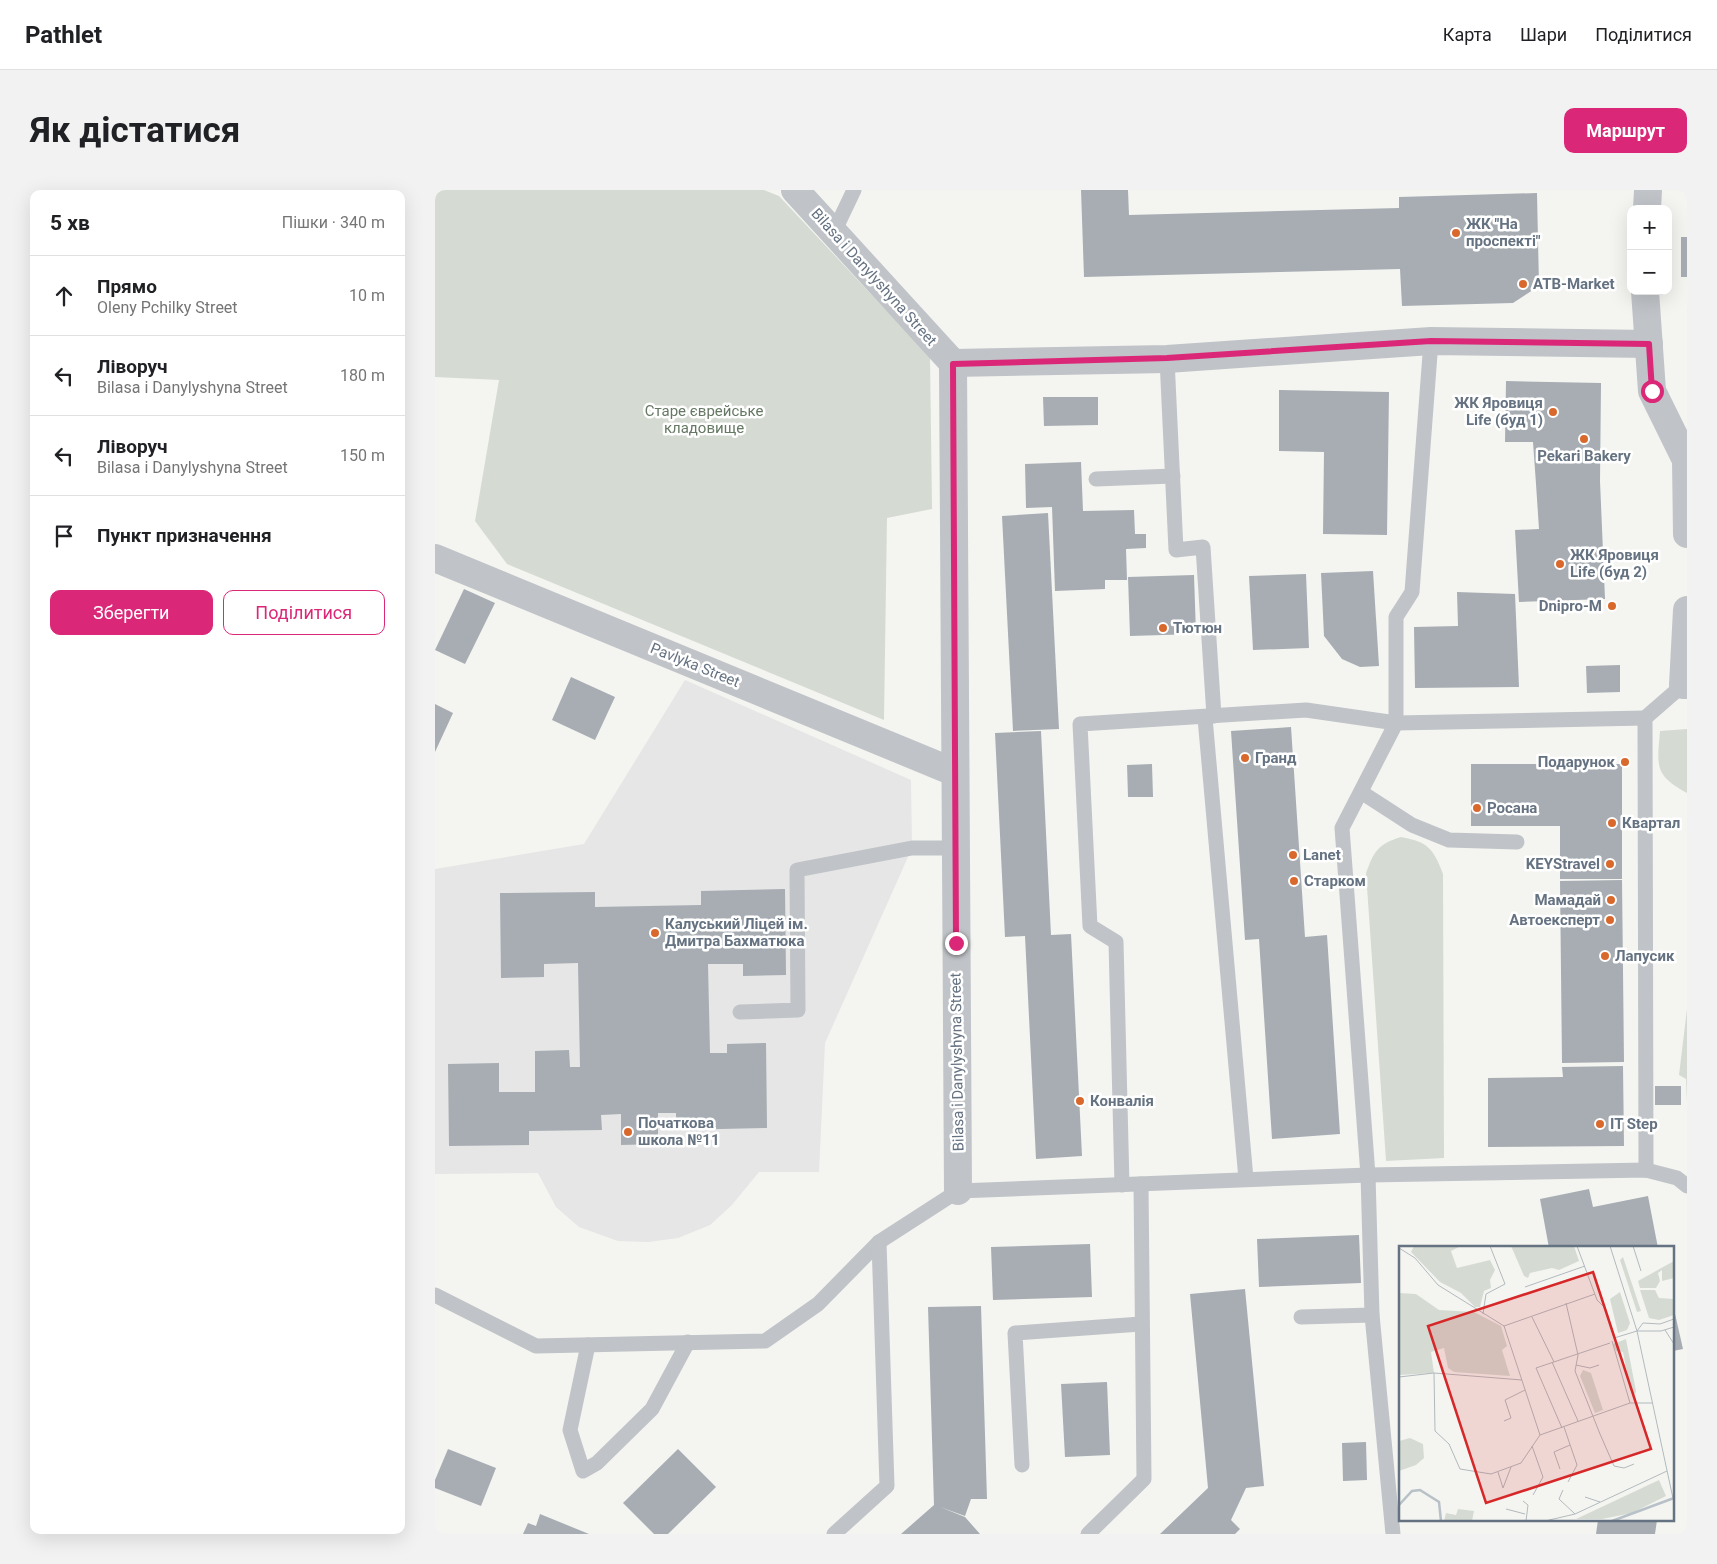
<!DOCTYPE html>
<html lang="uk">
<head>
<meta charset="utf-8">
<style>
	:root { --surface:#fff; --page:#f2f2f2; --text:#202124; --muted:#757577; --line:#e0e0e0; --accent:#db2777 }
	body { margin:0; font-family:Roboto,sans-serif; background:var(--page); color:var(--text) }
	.controls { position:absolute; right:15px; top:15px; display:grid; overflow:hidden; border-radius:10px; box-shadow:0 5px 20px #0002 }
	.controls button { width:45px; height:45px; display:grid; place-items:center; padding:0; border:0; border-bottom:1px solid var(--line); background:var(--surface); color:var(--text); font:25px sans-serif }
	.stop { position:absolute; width:15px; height:15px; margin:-11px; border:4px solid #db2777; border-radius:50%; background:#fff }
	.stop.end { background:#db2777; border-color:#fff; box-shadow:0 1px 5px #0008 }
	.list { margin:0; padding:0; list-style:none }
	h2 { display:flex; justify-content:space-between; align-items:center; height:65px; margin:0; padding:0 20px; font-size:21px }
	h2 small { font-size:16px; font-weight:400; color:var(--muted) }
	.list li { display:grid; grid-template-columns:32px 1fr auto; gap:15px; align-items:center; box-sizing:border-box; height:80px; padding:0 20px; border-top:1px solid var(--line) }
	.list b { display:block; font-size:19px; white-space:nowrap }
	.list p { margin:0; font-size:16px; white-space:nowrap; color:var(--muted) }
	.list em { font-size:16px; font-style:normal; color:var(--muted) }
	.actions { display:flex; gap:10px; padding:15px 20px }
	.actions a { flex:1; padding:11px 0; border:1px solid var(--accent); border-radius:10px; text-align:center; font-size:18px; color:var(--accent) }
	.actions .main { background:var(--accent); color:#fff }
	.icon { flex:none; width:28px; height:28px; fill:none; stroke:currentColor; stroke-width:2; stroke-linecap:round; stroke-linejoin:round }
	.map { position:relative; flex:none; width:1252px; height:1344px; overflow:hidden; border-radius:10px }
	header { display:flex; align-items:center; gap:30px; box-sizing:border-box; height:70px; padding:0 25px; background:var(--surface); border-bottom:1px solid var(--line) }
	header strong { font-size:24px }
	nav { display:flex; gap:28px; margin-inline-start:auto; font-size:18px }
	.intro { display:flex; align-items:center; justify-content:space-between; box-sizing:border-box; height:120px; padding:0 30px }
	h1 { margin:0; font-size:35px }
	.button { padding:12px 22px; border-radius:10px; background:var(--accent); color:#fff; font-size:18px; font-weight:700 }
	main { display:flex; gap:30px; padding:0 30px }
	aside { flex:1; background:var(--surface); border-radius:10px; box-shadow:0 5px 20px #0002 }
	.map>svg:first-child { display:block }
</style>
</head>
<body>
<header>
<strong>Pathlet</strong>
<nav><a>Карта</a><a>Шари</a><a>Поділитися</a></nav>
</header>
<div class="intro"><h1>Як дістатися</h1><a class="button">Маршрут</a></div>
<main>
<aside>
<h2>5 хв<small>Пішки · 340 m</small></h2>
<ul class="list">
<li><svg class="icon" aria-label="ahead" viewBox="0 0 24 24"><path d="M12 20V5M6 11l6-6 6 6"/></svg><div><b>Прямо</b><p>Oleny Pchilky Street</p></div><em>10 m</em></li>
<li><svg class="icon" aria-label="left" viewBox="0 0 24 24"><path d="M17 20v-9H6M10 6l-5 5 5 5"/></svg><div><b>Ліворуч</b><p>Bilasa i Danylyshyna Street</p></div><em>180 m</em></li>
<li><svg class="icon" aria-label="left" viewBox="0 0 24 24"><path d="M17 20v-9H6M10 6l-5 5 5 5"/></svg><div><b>Ліворуч</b><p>Bilasa i Danylyshyna Street</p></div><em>150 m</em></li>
<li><svg class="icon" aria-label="arrive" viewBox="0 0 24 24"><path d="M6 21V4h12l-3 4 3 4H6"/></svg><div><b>Пункт призначення</b></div></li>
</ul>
<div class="actions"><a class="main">Зберегти</a><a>Поділитися</a></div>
</aside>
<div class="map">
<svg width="1252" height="1344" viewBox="0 0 1252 1344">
	<rect width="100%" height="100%" fill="#f4f5f1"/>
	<polygon fill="#e5e6e5" points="250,490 476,590 477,658 390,853 384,982 324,982 296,1016 275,1035 243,1048 213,1052 183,1051 144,1037 121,1017 103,983 0,984 0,679 149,654"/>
	<g fill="#d5dbd3">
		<polygon points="0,0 329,0 344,6 495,167 497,319 452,328 449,530 72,374 40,331 64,190 0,187"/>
		<path d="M1252,539V603C1219,585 1222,576 1225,541Z"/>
		<path d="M966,647C993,652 998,658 1008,684L1009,968L951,971L931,683C939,661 943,654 966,647Z"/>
		<polygon points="1252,819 1252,913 1251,889 1244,885"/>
	</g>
	<g fill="#a7adb3">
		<polygon points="646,0 693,0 694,25 964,18 964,7 1102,3 1104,96 1078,113 967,116 965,79 649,87"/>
		<rect x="1246" y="47" width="6" height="40"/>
		<polygon points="1071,191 1166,193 1165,291 1170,409 1084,412 1080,340 1104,339 1101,294 1098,252 1070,252"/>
		<polygon points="844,200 954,202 952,345 888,344 889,262 844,261"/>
		<polygon points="608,207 663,207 663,235 609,236"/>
		<polygon points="646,272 648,321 699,320 700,344 711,344 711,358 691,359 692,390 670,390 670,399 620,401 617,317 591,318 590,274"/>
		<polygon points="613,323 624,539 578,541 567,326"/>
		<polygon points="938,381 944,476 925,477 907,469 889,446 886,383"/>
		<polygon points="871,384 874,458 818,460 814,386"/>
		<polygon points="759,385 761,444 695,446 693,387"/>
		<polygon points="29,399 60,413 30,474 0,460"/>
		<polygon points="1022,402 1080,404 1084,497 980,498 979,437 1023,436"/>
		<polygon points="1185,475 1185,502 1152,503 1151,476"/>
		<polygon points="136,487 180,507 160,550 117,530"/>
		<polygon points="0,514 18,523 0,562"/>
		<polygon points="856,537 870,747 892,745 905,944 837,949 824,749 810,750 796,541"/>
		<polygon points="606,541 616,745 636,744 647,966 601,969 590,746 570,747 560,543"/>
		<polygon points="717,574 718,607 693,607 692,575"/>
		<polygon points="1036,574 1187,574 1187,689 1125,689 1125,636 1036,636"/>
		<polygon points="1187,690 1189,872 1127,873 1125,691"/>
		<polygon points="350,699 351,785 308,786 308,774 273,774 275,863 292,863 292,854 331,853 332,938 241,940 241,923 223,923 223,954 186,955 186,924 166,925 167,940 94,941 94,955 14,956 13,874 64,873 64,902 100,902 100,861 134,860 135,877 145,877 143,773 109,774 109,787 66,788 65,703 160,702 160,717 266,715 266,701"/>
		<polygon points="1188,876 1189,956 1053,957 1053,888 1128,887 1127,877"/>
		<rect x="1220" y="896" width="26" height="19"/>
		<polygon points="1154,999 1158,1017 1213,1006 1223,1058 1114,1058 1105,1009"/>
		<polygon points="924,1045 926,1093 824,1097 822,1049"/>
		<polygon points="655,1054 657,1107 558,1110 556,1057"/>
		<polygon points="810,1099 829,1296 811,1298 796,1330 805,1339 800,1344 725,1344 773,1298 755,1104"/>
		<polygon points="1238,1115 1248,1159 1238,1161"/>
		<polygon points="546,1116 552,1309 536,1309 530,1326 505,1317 530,1327 545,1344 466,1344 499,1315 493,1117"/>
		<polygon points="672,1192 675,1265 630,1267 626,1194"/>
		<polygon points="931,1252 932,1290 908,1291 907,1253"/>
		<polygon points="13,1259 61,1278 46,1316 0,1298 0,1290"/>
		<polygon points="243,1259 281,1297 233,1344 219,1344 188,1313"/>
		<polygon points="105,1324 154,1344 88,1344 93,1333 101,1336"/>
		<polygon points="1163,1330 1222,1330 1220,1344 1161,1344"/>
	</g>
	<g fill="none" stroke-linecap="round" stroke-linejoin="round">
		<g stroke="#c0c3c7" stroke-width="15">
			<polyline points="399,42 419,0"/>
			<polyline points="732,169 741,360 768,357 779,526"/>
			<polyline points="661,289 738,286"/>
			<polyline points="770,528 811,989"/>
			<polyline points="926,602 977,635 1014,650 1082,652"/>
			<polyline points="305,822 363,820 362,680 477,658 520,658"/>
			<polyline points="1211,980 1210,528 1248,495"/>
			<polyline points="687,995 681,752 655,736 645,534 871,520 961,533 1210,528"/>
			<polyline points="0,1105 101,1156 330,1151 383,1114 444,1052 523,1001 933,985 1211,980 1242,988 1252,996"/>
			<polyline points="866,1127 937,1125"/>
			<polyline points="153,1155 135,1240 148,1281 162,1273 217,1219 253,1152"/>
			<polyline points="587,1275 580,1143 706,1134"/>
			<polyline points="399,1344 452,1296 444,1052"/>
			<polyline points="653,1344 709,1289 706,994"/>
			<polyline points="958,1344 937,1125 933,985 907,638 961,533 961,427 977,402 996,151"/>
		</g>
		<g stroke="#c0c3c7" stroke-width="28">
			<polyline points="360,0 518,173 732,169 996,151 1214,154"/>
			<polyline points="1212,19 1213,0"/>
			<polyline points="1210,101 1217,201 1251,270 1252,344"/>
			<polyline points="518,173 523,1001"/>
			<polyline points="0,368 519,582"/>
			<polyline points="1252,420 1248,495 1252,495"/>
		</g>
	</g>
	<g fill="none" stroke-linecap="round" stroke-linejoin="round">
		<polyline stroke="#db2777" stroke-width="6" points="521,753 518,174 732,168 996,151 1214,154 1217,201"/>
	</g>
	<g fill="#d9682d" stroke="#fff" stroke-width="2">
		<circle cx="1021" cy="43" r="5"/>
		<circle cx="1088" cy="94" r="5"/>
		<circle cx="1118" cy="222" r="5"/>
		<circle cx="1149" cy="249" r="5"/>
		<circle cx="1125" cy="374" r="5"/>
		<circle cx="1177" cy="416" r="5"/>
		<circle cx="728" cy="438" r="5"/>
		<circle cx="810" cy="568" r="5"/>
		<circle cx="1190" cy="572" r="5"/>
		<circle cx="1042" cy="618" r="5"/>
		<circle cx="1177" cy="633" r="5"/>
		<circle cx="858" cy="665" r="5"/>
		<circle cx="1175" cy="674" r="5"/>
		<circle cx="859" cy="691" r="5"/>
		<circle cx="1176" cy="710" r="5"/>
		<circle cx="1175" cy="730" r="5"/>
		<circle cx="220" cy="743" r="5"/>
		<circle cx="1170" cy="766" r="5"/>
		<circle cx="645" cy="911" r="5"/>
		<circle cx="1165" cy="934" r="5"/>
		<circle cx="193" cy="942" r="5"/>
	</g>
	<g text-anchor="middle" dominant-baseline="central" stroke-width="5" stroke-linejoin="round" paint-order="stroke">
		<g font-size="15" font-weight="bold" fill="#657281" stroke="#fff" text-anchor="start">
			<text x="1031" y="34">ЖК "На<tspan x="1031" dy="17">проспекті"</tspan></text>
			<text x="1098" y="94">ATB-Market</text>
			<text x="1108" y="213" text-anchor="end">ЖК Яровиця<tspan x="1108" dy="17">Life (буд 1)</tspan></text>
			<text x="1149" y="266" text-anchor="middle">Pekari Bakery</text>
			<text x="1135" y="365">ЖК Яровиця<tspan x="1135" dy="17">Life (буд 2)</tspan></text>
			<text x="1167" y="416" text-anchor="end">Dnipro-M</text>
			<text x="738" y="438">Тютюн</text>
			<text x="820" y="568">Гранд</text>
			<text x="1180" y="572" text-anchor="end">Подарунок</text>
			<text x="1052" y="618">Росана</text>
			<text x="1187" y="633">Квартал</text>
			<text x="868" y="665">Lanet</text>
			<text x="1165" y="674" text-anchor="end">KEYStravel</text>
			<text x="869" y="691">Старком</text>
			<text x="1166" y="710" text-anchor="end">Мамадай</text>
			<text x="1165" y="730" text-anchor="end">Автоексперт</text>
			<text x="230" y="734">Калуський Ліцей ім.<tspan x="230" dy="17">Дмитра Бахматюка</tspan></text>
			<text x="1180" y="766">Лапусик</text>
			<text x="655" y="911">Конвалія</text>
			<text x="203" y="933">Початкова<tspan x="203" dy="17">школа №11</tspan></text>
			<text x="1175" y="934">IT Step</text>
		</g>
		<g font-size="15" fill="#657281" stroke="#fff">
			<text transform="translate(439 87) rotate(48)">Bilasa i Danylyshyna Street</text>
			<text transform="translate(260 475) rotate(22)">Pavlyka Street</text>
			<text transform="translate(522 872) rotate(-91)">Bilasa i Danylyshyna Street</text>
		</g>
		<g font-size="15" fill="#667864" stroke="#fff">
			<text x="269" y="221">Старе єврейське<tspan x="269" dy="17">кладовище</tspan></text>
		</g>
	</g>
	<g transform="translate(964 1056)">
		<rect width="275" height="275" fill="#f4f5f1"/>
		<path d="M15,0H62L52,5L58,22L91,14L96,24L91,34L92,42L85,45L81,61H76L62,47L41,36L12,6ZM112,0H175L180,15L160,24L153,22L131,27L129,32L125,30ZM224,11L242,65L238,66L221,14ZM275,15V32L263,35V24L259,27L261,35L257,42H241L239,35ZM241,44H256L260,52L275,53V69L260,74L250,72ZM221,46L231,77L228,84L219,87L211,53ZM0,47L17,48L40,64L75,66L102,80L108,100L103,104L111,130L55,126L49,122L45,102L32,106L35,127L0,129ZM227,93L237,145L236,149L231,143L224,106L217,105L214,98ZM184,124L192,127L204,164L196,167L181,130ZM11,192L24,198L25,212L17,219L0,225V195ZM260,234L267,250L233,267L203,273H177ZM59,263L75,265L73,275H45L47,267L57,269Z" fill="#d5dbd3"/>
		<path fill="none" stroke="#b8c1c7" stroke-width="2.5" d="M0,259L13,245L21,244L40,256L42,275M213,275L275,252"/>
		<path fill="none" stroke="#b2b9bd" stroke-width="1" d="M178,0L198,54L206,62L215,92L238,85M211,0L238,85L275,257M234,0L242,25M0,2L16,12L39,39L105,80L196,48M126,41L186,20M167,57L179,109L176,125L201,188L215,220L225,222L235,218M84,68L87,48L106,38L91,0M133,71L155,116M105,80L141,189M266,84L275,98M238,85L244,77L261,78L275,73M238,85H262L275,81M213,95L231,157M153,116L179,175M177,119L191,122L200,119M35,127L36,185L50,198L61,223L92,228L122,217L141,189L231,157H254M0,131L35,127L123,134M105,175L112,172L106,154L126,144M165,181L178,219L169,236M163,182L137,122L211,97M133,200L144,231L134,249M161,223L155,206L171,199M99,226L104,242L112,221M164,244L160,253L176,268M186,251L201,256M124,255L129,259L127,275M107,263L126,268M146,275L176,268L268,225"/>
		<path fill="#d62828" fill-opacity="0.15" stroke="#d62828" stroke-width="2.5" d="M194,26L252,203L87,257L29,80Z"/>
		<rect width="275" height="275" fill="none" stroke="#657281" stroke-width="2.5"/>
	</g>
</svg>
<div class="controls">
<button>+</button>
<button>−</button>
</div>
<div class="stop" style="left:1217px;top:201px"></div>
<div class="stop end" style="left:521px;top:753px"></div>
</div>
</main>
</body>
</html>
